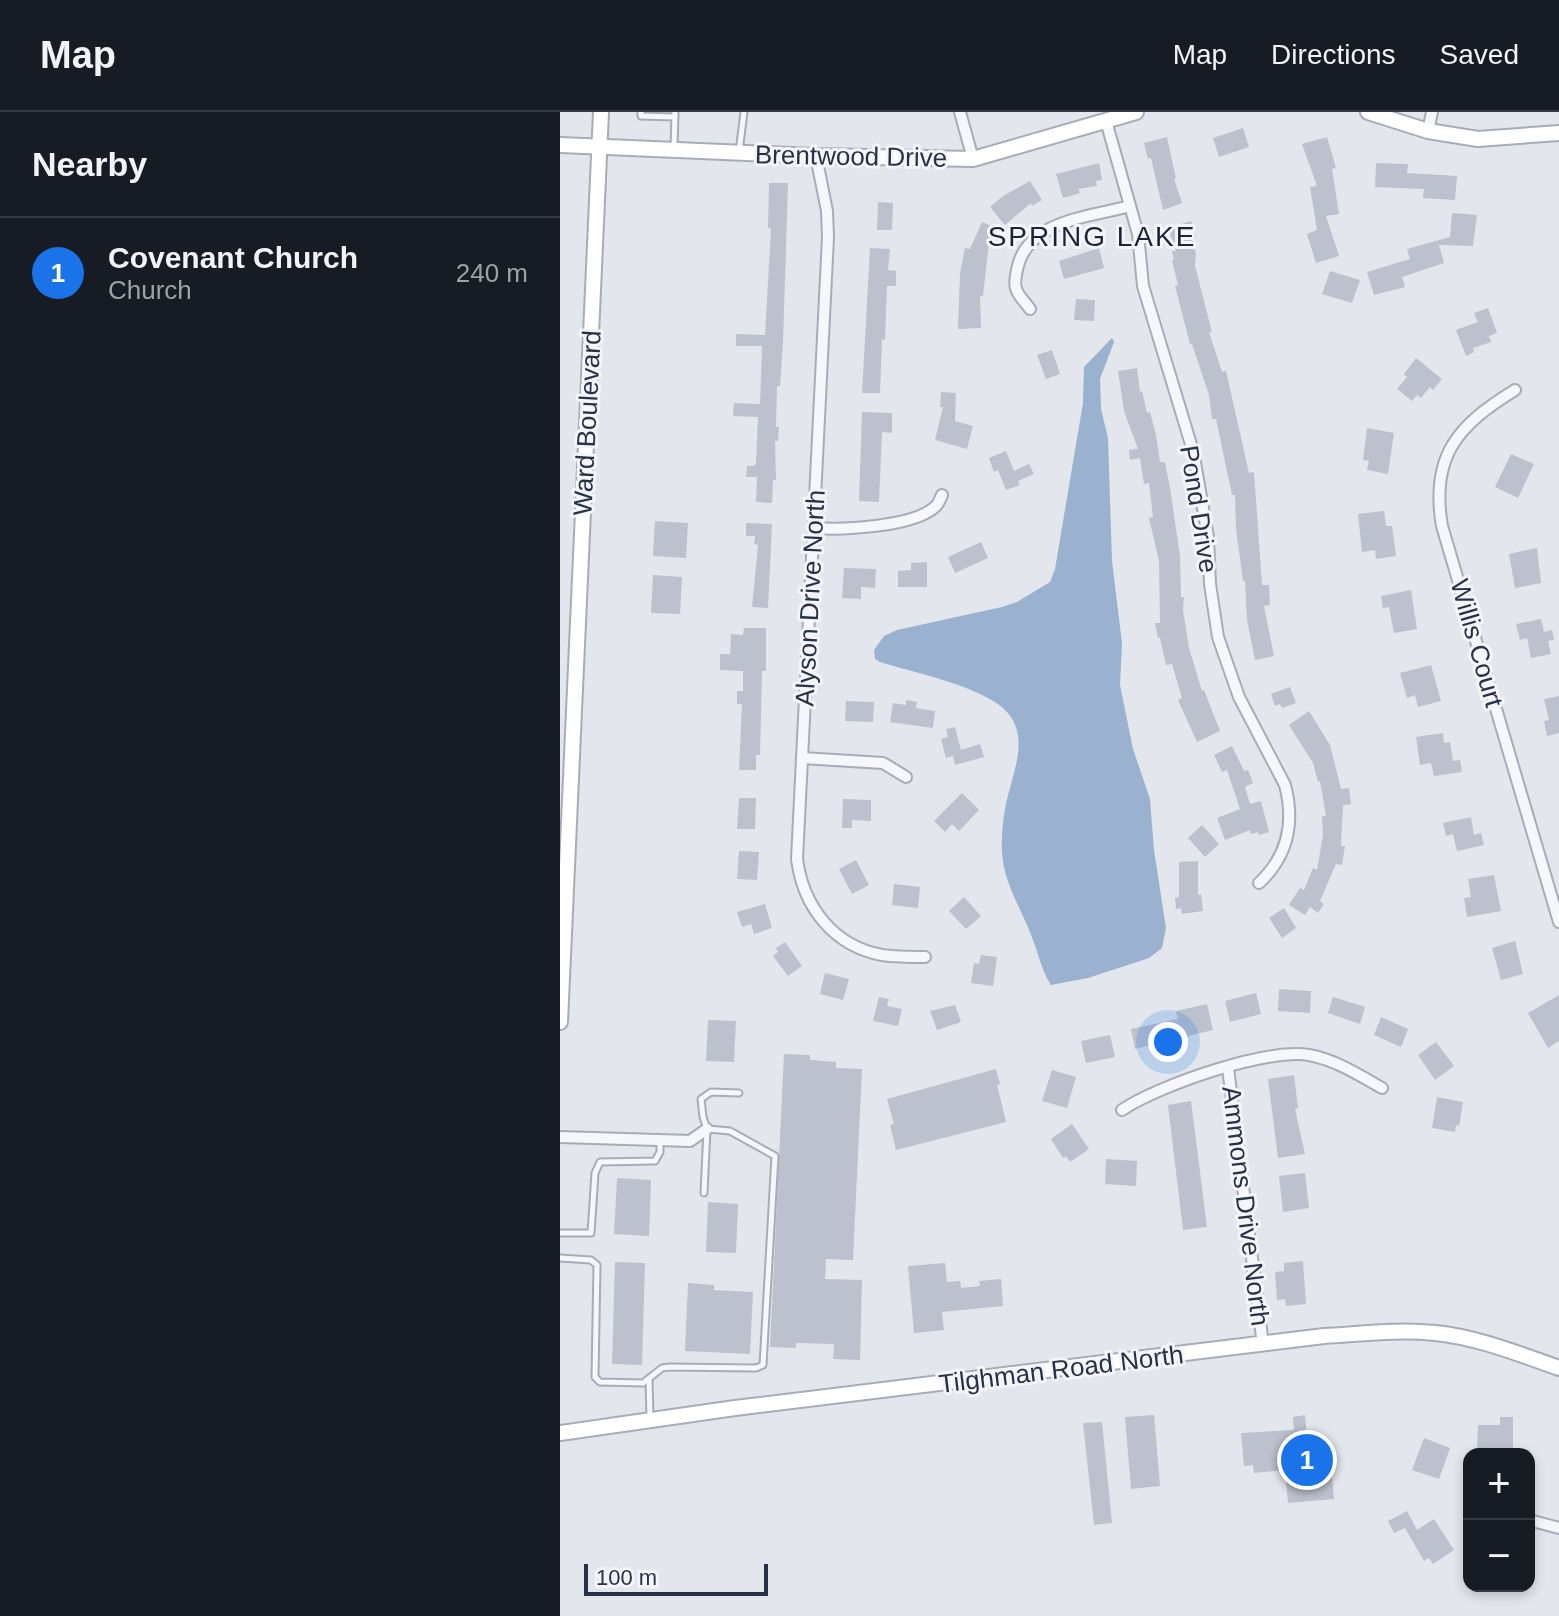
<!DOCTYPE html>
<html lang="en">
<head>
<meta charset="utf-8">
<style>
	:root { --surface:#171b24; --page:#242831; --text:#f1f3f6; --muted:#9ea1a6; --line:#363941; --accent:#1a73e8 }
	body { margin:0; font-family:Arial,sans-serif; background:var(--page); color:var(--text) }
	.controls { position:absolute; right:24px; bottom:24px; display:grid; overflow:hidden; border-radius:16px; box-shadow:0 4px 12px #0003 }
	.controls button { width:72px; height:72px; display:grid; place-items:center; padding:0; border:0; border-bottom:2px solid var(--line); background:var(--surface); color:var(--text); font:40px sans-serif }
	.scale { position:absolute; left:24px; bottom:20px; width:184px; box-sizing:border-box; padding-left:8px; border:4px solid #283247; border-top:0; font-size:22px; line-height:28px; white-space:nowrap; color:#283247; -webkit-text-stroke:6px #f3f5f9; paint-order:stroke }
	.you { position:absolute; left:608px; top:930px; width:28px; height:28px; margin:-20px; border:6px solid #fff; border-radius:50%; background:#1a73e8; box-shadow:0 0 0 12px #1a73e833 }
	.badge { display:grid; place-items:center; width:52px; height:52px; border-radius:50%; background:var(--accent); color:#fff; font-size:26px; font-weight:700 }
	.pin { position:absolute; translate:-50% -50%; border:4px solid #fff; box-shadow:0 2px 8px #0006 }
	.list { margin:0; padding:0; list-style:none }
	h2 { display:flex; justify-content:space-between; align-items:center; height:104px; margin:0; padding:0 32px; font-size:34px }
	h2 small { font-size:26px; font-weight:400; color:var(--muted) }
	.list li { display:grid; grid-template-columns:52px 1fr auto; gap:24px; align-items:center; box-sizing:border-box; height:112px; padding:0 32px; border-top:2px solid var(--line) }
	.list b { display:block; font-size:30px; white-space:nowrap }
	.list p { margin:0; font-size:26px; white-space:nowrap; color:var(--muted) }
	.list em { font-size:26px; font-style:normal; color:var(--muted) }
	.map { position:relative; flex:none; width:999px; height:1504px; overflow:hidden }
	header { display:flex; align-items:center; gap:48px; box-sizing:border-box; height:112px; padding:0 40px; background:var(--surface); border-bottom:2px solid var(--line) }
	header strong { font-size:38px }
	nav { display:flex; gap:44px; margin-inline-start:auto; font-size:28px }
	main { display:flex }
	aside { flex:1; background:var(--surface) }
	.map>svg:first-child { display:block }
</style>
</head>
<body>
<header>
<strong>Map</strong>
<nav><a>Map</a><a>Directions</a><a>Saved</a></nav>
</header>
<main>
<aside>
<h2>Nearby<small></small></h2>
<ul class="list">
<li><span class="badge">1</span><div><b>Covenant Church</b><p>Church</p></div><em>240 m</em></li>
</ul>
</aside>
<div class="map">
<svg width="999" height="1504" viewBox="0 0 999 1504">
	<rect width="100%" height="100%" fill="#e3e6ec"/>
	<path fill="#9ab1d0" d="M552,226L554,230L540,267L541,297L548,326L552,449L562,531L560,573L573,637L590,687L594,738L606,816L602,836L589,846L528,866L491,873C482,859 479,844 473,828C463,800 444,772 442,741C441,726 443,707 446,692C452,662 471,625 446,599C424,575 352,560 320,550L315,547L314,538L324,524L337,518L442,495L457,490L490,470L495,457L523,291L524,255Z"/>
	<g fill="#bcc1cd">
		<polygon points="683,16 689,35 659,45 653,26"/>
		<polygon points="607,25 616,67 614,67 622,91 603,98 591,46 588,47 584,31"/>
		<polygon points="767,25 776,56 772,57 779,102 766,104 779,144 756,151 747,122 757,118 750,75 757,74 742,32"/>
		<polygon points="539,51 542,68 536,69 537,74 518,77 520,81 503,86 496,62"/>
		<polygon points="816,51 848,52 847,61 897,64 895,88 863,86 864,77 815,75"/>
		<polygon points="470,69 482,88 472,94 471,91 445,113 430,95 443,84"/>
		<polygon points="209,71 228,71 223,231 220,274 217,274 216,315 219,315 218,329 215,329 216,368 213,368 212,391 196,390 197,365 186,365 187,354 194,354 196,351 198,305 173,304 174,291 200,292 202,234 176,234 176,222 205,223 211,116 208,116"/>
		<polygon points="318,90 333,91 332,118 317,118"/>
		<polygon points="892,101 917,103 913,134 879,133 884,151 842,165 845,175 814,183 807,160 850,147 847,137 890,125"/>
		<polygon points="631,109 636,125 632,127 636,142 635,154 652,220 649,220 662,260 666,259 689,361 694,360 702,473 709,473 710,493 704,494 714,544 695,548 687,508 685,469 683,469 676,417 675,383 672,383 656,307 652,307 649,283 632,232 630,232 615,174 618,173 612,148 614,147 612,139 616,139 608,116"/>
		<polygon points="422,110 439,117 433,133 429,131 423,184 420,184 421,216 398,217 400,161 405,136 410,137"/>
		<polygon points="310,136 330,137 328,158 336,159 336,174 327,174 325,228 322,227 320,281 302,281"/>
		<polygon points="539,136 544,156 504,167 499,149"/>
		<polygon points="770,159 800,168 792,191 762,182"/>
		<polygon points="516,187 535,188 534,209 514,208"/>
		<polygon points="928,196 937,221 929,224 931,230 913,236 914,240 906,244 896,218 918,210 914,201"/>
		<polygon points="492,238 500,262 486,267 477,243"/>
		<polygon points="856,246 882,267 873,278 870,275 861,286 857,283 852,289 837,277 847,265 844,262"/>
		<polygon points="577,256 580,280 582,279 587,301 590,300 596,323 600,350 605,350 610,376 620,444 621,485 624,485 623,498 629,536 642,579 644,578 660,619 637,630 618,588 622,586 612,552 606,553 600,526 598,526 595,511 600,511 599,449 589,406 593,405 589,371 584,372 580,346 570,348 569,338 578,337 564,299 558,259"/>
		<polygon points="381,280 396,281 395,309 413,314 407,337 375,328 383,295 380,295"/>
		<polygon points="302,300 332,301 332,321 322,320 319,390 299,389"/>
		<polygon points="807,316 834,321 828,362 807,358 809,349 803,348"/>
		<polygon points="446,339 454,359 469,352 474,362 458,369 460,373 446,378 438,358 434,360 429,346"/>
		<polygon points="951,342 974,352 958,386 935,375"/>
		<polygon points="824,399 826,414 832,414 836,444 816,447 815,438 802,440 798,402"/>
		<polygon points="95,409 128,411 126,446 93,444"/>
		<polygon points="186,411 212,412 208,496 192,495 198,433 194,432 195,424 186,424"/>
		<polygon points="421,430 428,446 395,461 388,445"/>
		<polygon points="977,436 981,471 955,476 949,442"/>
		<polygon points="367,450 367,475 338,475 338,459 351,458 351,451"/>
		<polygon points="284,456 316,457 315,476 301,475 301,487 282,486"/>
		<polygon points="93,463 122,465 120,502 91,501"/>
		<polygon points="851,478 857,517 834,521 829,495 823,496 821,484"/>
		<polygon points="981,507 984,520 992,518 994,528 988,529 991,542 971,546 967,526 960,528 956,512"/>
		<polygon points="184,516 206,516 206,559 202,559 200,643 196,643 196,658 179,658 182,592 177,592 177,579 183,579 183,559 160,558 160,542 170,542 171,522 183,523"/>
		<polygon points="871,553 881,589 858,595 855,583 847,586 840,561"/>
		<polygon points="730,575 736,591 722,596 720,592 715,594 711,582"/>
		<polygon points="999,584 999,621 987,624 984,609 989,608 984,587"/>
		<polygon points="346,588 357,590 356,596 375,599 373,616 330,610 333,591 346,593"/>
		<polygon points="286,589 314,590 313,610 285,609"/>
		<polygon points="749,599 770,633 781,677 789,676 791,692 783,693 781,734 785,734 782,753 776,752 760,789 764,792 758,801 750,795 745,803 729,793 740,776 744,778 753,756 757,758 763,723 762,704 766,704 760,669 758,670 753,651 729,613"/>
		<polygon points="395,615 401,638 420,632 424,645 395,653 393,644 386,646 381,627 388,625 386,617"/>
		<polygon points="883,621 884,631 890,630 893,649 900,648 902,660 874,664 871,651 860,653 856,625"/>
		<polygon points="672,634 684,659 688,658 693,671 685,675 690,692 701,689 709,720 699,723 698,720 691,722 690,718 665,728 657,706 680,697 667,658 662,660 654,643"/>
		<polygon points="402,681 419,698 399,719 392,712 385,720 374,709"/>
		<polygon points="179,686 196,686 195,717 177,717"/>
		<polygon points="283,687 311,688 311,709 292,708 292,716 282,716"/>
		<polygon points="911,705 914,723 921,721 924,733 897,739 893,722 886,724 883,711"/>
		<polygon points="642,713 659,732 645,745 628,726"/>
		<polygon points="179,739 199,740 197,768 177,767"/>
		<polygon points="296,748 309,773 292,782 279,757"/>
		<polygon points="638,749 638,783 641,782 643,799 622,802 621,796 616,797 615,786 619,785 619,750"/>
		<polygon points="934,763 941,799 907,805 904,786 911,785 908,767"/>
		<polygon points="334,772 360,775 358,796 332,793"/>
		<polygon points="404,785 421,804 406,817 389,799"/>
		<polygon points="205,792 212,816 194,822 191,812 182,815 177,800"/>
		<polygon points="724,796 736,816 722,826 709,806"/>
		<polygon points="955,829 963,862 941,868 932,836"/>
		<polygon points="225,830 242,854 228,864 213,844 218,840 216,836"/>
		<polygon points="421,843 437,845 433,874 411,871 414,851 419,852"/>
		<polygon points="265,861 289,867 283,888 260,882"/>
		<polygon points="719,877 751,879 750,901 718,899"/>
		<polygon points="696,881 701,902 670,910 665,889"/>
		<polygon points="999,883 999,929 988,936 968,901"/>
		<polygon points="319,885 329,887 327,894 342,897 338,914 313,909"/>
		<polygon points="773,885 805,895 800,912 768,901"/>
		<polygon points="647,892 653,918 575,937 571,917 618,907 616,899"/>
		<polygon points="395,893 401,910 377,918 370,899"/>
		<polygon points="821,905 848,917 841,935 814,923"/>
		<polygon points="148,908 176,909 174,950 146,949"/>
		<polygon points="550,923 555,945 526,951 521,929"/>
		<polygon points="876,930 894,954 875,968 858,943"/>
		<polygon points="224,942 250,943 250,948 276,950 276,956 302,957 293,1148 266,1147 265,1167 302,1168 300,1248 273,1247 274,1232 236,1231 236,1236 210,1235"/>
		<polygon points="436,957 440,972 437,973 446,1010 336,1038 330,1013 334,1012 327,987"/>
		<polygon points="492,958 516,965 507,996 482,989"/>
		<polygon points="734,963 738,996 735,997 745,1042 718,1046 708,967"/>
		<polygon points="877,985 903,990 899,1014 896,1013 895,1020 872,1016"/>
		<polygon points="631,989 647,1115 623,1118 608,993"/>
		<polygon points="512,1012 529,1037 510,1050 506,1044 503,1046 491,1027"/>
		<polygon points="546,1047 577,1049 576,1074 545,1072"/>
		<polygon points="745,1061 749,1096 723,1100 719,1064"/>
		<polygon points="57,1066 91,1068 89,1124 54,1122"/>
		<polygon points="148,1090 178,1092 176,1141 146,1140"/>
		<polygon points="743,1149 746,1192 726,1194 725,1187 717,1188 715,1160 724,1159 724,1151"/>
		<polygon points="55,1150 85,1151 82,1253 52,1252"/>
		<polygon points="385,1151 387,1170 400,1169 401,1176 420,1174 419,1169 441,1167 443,1194 382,1200 384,1218 354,1221 348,1154"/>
		<polygon points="128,1171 154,1173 154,1178 193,1180 190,1242 125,1239"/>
		<polygon points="594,1303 600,1374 571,1377 565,1305"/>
		<polygon points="745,1303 747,1325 755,1324 757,1342 770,1341 774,1387 728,1391 725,1358 694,1361 693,1353 684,1354 681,1321 734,1318 733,1305"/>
		<polygon points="940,1305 953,1305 953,1337 917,1337 918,1313 940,1313"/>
		<polygon points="542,1310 552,1411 534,1413 523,1311"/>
		<polygon points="864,1326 890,1336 879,1367 852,1358"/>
		<polygon points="847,1399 857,1418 874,1407 894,1438 873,1452 869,1446 864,1449 845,1416 834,1421 828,1409"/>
	</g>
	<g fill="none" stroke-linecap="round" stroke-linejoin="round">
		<g stroke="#a7acb7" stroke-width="9">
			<g id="lane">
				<polyline points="81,0 81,4 115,5"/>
				<polyline points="114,37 115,0"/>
				<polyline points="179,40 184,0"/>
				<polyline points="144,1081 147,1017 143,1005 141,987 151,980 179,981"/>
				<polyline points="0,1121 31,1121 35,1061 40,1050 95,1049 100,1040 100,1028"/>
				<polyline points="0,1146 31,1148 37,1153 35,1265 40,1270 83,1271 102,1256 109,1255 196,1256 203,1253 215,1044 170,1019 148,1017"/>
				<polyline points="89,1268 90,1307"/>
			</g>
		</g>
		<g stroke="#a7acb7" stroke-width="14">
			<g id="street">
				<polyline points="400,0 413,47"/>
				<path d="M546,9L578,122L583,174L633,339L648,425L650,472L658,525L679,585L725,673C735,711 728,744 699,771"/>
				<polyline points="868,19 872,0"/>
				<path d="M256,44L267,99L268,125L237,747C243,794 273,834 322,843C336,845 351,845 365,845"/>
				<path d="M470,197C466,191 457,183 456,176C454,171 456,163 457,158C466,108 530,105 570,94"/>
				<path d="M955,278C898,313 870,344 882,414L999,810"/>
				<path d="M254,416C282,418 355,415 376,394C379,391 380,387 382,383"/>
				<polyline points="242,646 323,651 346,665"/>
				<polyline points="668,956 703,1233"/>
				<path d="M562,998C599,973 707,936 749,943C776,948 799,963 822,976"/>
				<polyline points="0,1025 130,1029 147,1017"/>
				<polyline points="969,1408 999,1416"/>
			</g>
		</g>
		<g stroke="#a7acb7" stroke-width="18">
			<g id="secondary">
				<polyline points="808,0 868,19 918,27 999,21"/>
				<polyline points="0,33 256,44 413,47 576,0"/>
				<polyline points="0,910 41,0"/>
				<path d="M0,1321L175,1296L764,1224C801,1222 838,1217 875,1221C917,1225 959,1242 999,1256"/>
			</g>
		</g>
		<use href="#lane" stroke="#f6f7fa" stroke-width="5"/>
		<use href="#street" stroke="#f6f7fa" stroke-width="10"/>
		<use href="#secondary" stroke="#fff" stroke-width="14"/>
	</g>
	<g text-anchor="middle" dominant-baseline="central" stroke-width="6" stroke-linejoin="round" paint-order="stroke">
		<g font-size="26" fill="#283247" stroke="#f3f5f9">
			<text transform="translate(291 44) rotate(1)">Brentwood Drive</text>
			<text transform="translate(27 311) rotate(-87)">Ward Boulevard</text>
			<text transform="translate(639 397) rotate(81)">Pond Drive</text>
			<text transform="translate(250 486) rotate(-87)">Alyson Drive North</text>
			<text transform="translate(917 531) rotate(74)">Willis Court</text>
			<text transform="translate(686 1094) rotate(83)">Ammons Drive North</text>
			<text transform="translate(501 1257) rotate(-7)">Tilghman Road North</text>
		</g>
		<g font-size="28" letter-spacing="2" fill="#1a2338" stroke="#f3f5f9">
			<text x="532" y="124">SPRING LAKE</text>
		</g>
	</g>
</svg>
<div class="controls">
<button>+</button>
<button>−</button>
</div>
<div class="scale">100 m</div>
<div class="you"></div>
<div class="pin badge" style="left:747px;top:1348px">1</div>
</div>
</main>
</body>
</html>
